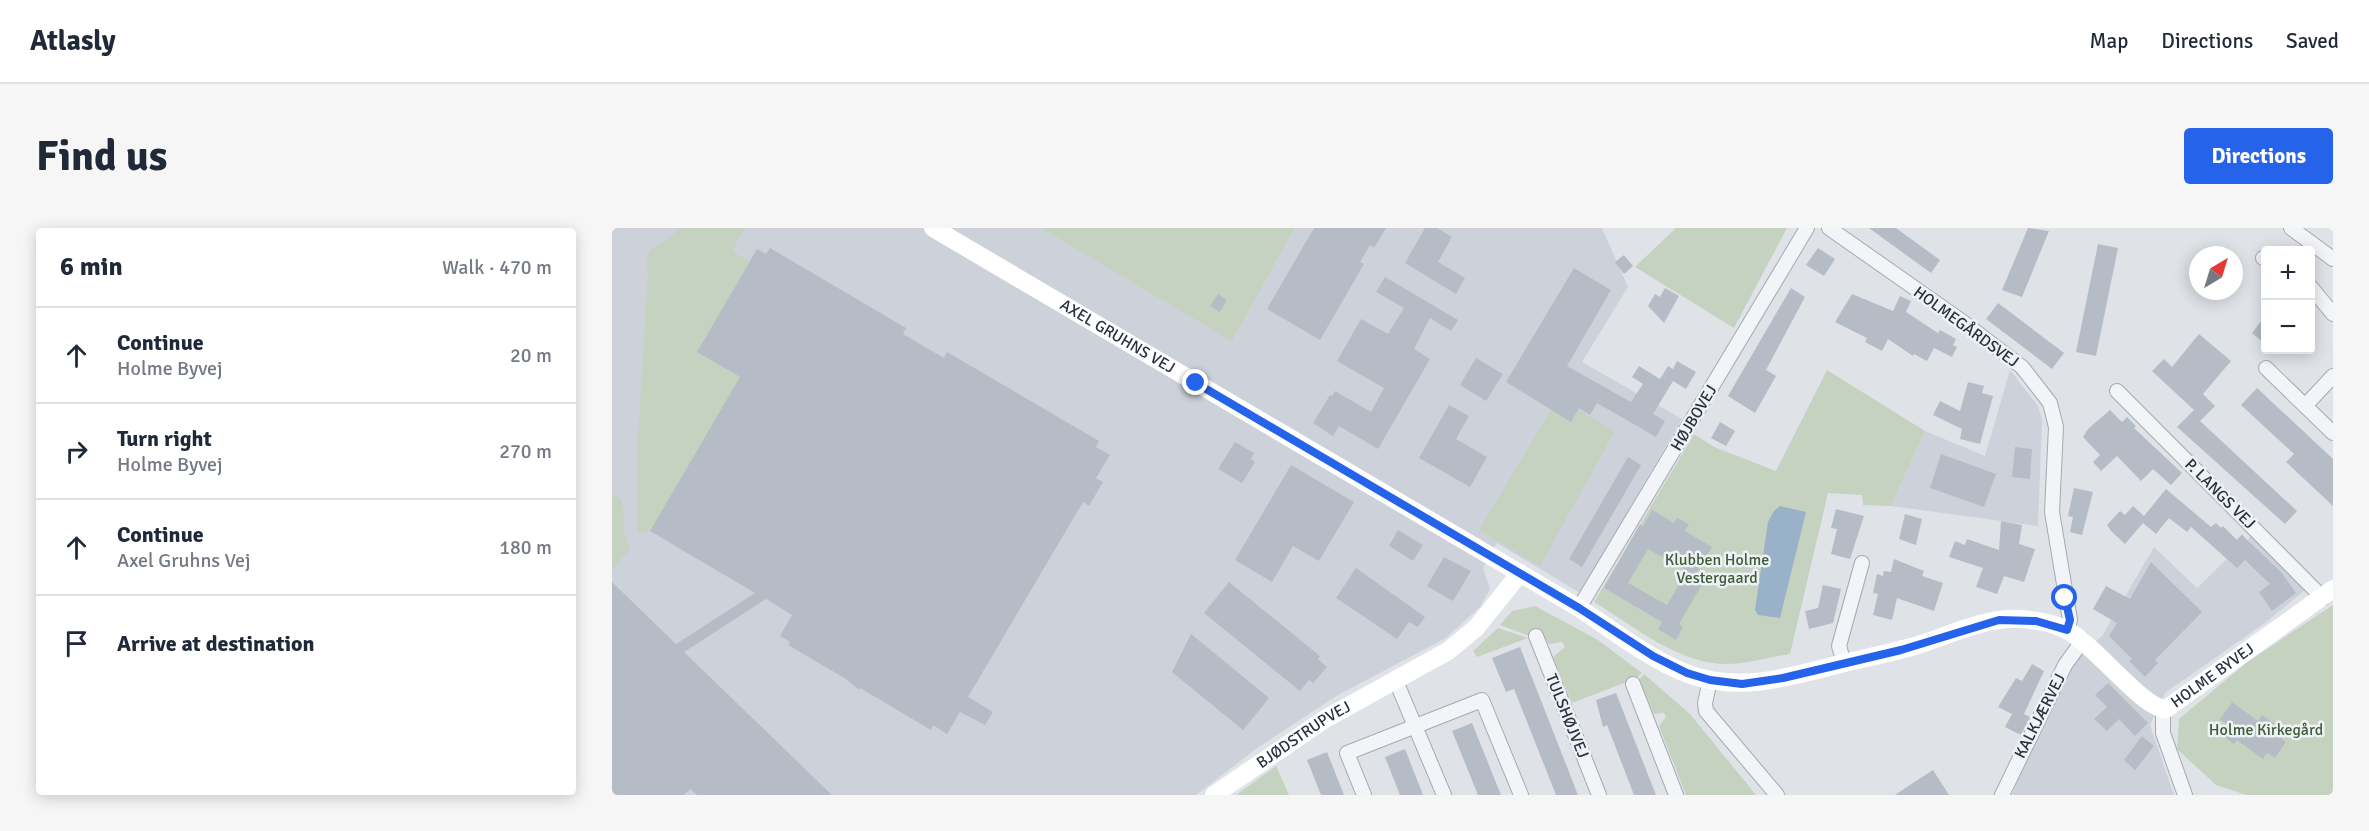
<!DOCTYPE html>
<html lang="en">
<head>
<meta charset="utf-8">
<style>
	:root { --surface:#fff; --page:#f6f6f7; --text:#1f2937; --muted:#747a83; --line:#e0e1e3; --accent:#2563eb }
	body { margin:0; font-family:Signika,sans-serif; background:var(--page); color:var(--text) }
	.controls { position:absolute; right:18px; top:18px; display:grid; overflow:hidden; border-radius:6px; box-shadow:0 3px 15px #0003 }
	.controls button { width:54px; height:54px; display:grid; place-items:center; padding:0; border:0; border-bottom:2px solid var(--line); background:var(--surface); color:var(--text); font:30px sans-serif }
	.compass { position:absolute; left:1577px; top:18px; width:54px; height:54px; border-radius:50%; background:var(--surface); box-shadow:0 3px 15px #0003; rotate:38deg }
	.stop { position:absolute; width:18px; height:18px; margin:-14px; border:4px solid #2563eb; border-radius:50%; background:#fff }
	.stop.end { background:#2563eb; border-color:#fff; box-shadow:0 2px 6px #0008 }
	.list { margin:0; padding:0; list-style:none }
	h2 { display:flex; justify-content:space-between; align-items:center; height:78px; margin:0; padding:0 24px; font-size:26px }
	h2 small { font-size:20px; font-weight:400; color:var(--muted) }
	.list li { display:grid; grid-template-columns:39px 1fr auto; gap:18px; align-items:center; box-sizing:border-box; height:96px; padding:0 24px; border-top:2px solid var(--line) }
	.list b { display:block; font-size:22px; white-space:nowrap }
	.list p { margin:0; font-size:20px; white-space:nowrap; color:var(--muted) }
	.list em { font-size:20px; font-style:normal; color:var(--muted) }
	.icon { flex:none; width:33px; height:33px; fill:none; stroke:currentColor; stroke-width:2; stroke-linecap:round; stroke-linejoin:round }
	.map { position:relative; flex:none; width:1721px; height:567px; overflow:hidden; border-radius:6px }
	header { display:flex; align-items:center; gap:36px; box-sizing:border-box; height:84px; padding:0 30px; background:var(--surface); border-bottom:2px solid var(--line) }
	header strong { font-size:28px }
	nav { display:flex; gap:33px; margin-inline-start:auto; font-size:21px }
	.intro { display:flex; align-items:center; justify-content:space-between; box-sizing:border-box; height:144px; padding:0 36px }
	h1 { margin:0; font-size:42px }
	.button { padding:15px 27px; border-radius:6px; background:var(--accent); color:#fff; font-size:21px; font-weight:700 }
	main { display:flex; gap:36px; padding:0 36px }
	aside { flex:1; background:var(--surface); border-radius:6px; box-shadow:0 3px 15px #0003 }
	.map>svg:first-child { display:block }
</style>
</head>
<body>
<header>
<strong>Atlasly</strong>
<nav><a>Map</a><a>Directions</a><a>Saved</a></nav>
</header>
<div class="intro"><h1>Find us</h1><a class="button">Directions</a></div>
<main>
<aside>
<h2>6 min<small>Walk · 470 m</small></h2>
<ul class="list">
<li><svg class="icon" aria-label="ahead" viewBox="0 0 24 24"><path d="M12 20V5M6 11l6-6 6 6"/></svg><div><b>Continue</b><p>Holme Byvej</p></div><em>20 m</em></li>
<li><svg class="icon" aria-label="right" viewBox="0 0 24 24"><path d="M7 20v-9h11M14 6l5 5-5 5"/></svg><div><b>Turn right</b><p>Holme Byvej</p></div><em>270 m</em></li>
<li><svg class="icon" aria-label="ahead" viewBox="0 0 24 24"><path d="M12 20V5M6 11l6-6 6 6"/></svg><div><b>Continue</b><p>Axel Gruhns Vej</p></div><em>180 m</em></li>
<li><svg class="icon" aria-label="arrive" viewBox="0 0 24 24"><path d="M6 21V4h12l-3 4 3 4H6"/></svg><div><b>Arrive at destination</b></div></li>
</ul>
</aside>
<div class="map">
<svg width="1721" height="567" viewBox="0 0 1721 567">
	<rect width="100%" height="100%" fill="#dfe3e8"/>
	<g fill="#cdd2da">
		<polygon points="0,0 428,0 620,112 683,0 990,0 1016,59 970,134 1070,191 968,365 885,315 871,340 878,361 868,379 834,410 726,467 648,518 584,567 0,567"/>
		<polygon points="1398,142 1426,178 1430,192 1426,298 1279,278 1313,203 1373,228"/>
		<polygon points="1630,306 1635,312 1640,307 1693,362 1653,395 1553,465 1538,497 1562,567 1400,567 1412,534 1467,427 1490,408 1542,319 1585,360 1615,331 1611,326"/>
	</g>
	<g fill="#c5d2c0">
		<path d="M67,0H133L120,23L138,34L85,124L128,149L38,303L25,306L26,208L36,47C30,13 50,21 67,0Z"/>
		<polygon points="428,0 683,0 620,113"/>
		<polygon points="1064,0 1175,0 1122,100 1023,39"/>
		<path d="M1215,142L1313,203L1279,278L1251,277L1250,267L1216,265L1178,426C1153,430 1125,439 1100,435C1057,428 1018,396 982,374L1082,206L1102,219L1164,243Z"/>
		<polygon points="946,170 1003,203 928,338 867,302"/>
		<path d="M0,266L9,271C15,288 8,305 18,321L0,342Z"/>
		<polygon points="1721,377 1721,567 1634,567 1604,557 1565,521 1567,491 1634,435"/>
		<polygon points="923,378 986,412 1030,445 1025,450 960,475 941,429 953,419 950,414 937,416 929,404 917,408 888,397 900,383"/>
		<polygon points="886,400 916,410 865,429 861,423"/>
		<polygon points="1032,446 1078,486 1144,567 1074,567 1047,498 1054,489 1052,485 1042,486 1027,452"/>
		<polygon points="664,538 677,567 624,567"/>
	</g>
	<polygon fill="#99b1c9" points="1168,278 1194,284 1168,390 1146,387 1143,382 1156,294 1162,283"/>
	<g fill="#b6bcc5" fill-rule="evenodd">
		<polygon points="702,0 774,0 762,20 758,17 748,34 752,36 708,112 655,81"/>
		<polygon points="813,0 825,0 840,9 826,34 853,50 844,66 793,35"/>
		<polygon points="1257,0 1284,0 1328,32 1319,45"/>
		<polygon points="1416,0 1437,3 1410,69 1390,62"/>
		<polygon points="1486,16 1506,20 1484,128 1464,124"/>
		<polygon points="158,20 294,100 291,106 332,130 335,124 487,213 484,219 498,227 484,250 491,254 477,278 471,274 356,469 381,484 373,497 348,484 335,506 321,497 319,502 248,460 247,462 234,451 176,417 178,414 168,408 180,387 154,371 72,424 220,567 85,567 78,561 72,567 0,567 0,354 64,416 143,365 38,303 128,149 85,124 145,21 154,26"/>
		<polygon points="1206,20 1223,31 1212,48 1194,37"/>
		<polygon points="1012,27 1021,38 1012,46 1003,34"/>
		<polygon points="962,40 999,62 955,138 1019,174 1031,156 1020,149 1027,138 1048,151 1056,138 1061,141 1065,133 1084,144 1074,161 1061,153 1041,186 1053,193 1044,209 985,175 978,187 967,180 959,194 894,154"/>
		<polygon points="773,49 846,92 839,103 818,90 802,121 818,131 766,221 727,198 721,208 701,195 718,167 720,168 723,163 759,184 772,160 725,133 749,91 776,106 792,80 764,64"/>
		<polygon points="1053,60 1067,68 1052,95 1036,78 1043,66 1048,69"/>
		<polygon points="1179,60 1193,69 1154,142 1164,148 1143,185 1116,168"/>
		<polygon points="606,66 615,72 608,84 598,78"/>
		<polygon points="1240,66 1281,83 1288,68 1299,73 1294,84 1326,105 1328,102 1344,111 1341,117 1345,119 1340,129 1322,120 1315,133 1302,126 1301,128 1276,111 1270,123 1253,114 1255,110 1223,94"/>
		<polygon points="1386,75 1452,125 1440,141 1374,91"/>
		<polygon points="1653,88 1653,116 1640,105"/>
		<polygon points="1587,106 1619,133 1591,166 1603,178 1588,193 1685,283 1673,296 1565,199 1582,182 1540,143 1552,131 1560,139"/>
		<polygon points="864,130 891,146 874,173 848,157"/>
		<polygon points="1356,154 1372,158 1370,165 1381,168 1368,216 1348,211 1350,201 1321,187 1328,173 1348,183"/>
		<polygon points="1645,160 1721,231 1721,278 1674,234 1682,226 1629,177"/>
		<polygon points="837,177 857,188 844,211 875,229 858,259 807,230"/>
		<polygon points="1498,182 1510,194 1515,189 1524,198 1522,200 1570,245 1559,257 1541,241 1529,253 1505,228 1489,243 1481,234 1488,227 1471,209 1476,201"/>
		<polygon points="1108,194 1123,203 1114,218 1099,210"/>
		<polygon points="623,214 642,225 639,231 643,234 630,255 606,241"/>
		<polygon points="1403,219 1420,221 1418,251 1400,249"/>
		<polygon points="1329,226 1384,246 1372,279 1318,260"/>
		<polygon points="1016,229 1029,237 970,339 957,331"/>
		<polygon points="679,237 742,274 707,333 681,318 660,354 623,332"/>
		<polygon points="1462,260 1481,264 1470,307 1458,304 1461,289 1456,288"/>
		<polygon points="1554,261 1599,299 1604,295 1609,300 1611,298 1625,312 1630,307 1669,344 1684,365 1660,383 1647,364 1658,356 1633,332 1625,340 1579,299 1575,304 1557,290 1544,306 1531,295 1513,316 1499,303 1495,297 1508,283 1513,287 1521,278 1532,288"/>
		<polygon points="1224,281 1252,288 1238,331 1219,326 1225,301 1219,300"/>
		<path d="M1040,282L1062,295L1065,290L1077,296L1073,303L1100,319L1083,348L1092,353L1067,396L1071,399L1064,412L1046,401L1050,394L992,360L1028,296L1031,298ZM1036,321L1075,343L1055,377L1016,355Z"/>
		<polygon points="1293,286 1310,291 1304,317 1287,311"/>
		<polygon points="1389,293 1410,297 1407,316 1423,321 1412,354 1392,348 1385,366 1364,359 1371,340 1337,329 1343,313 1353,317 1355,311 1387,322"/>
		<polygon points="786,302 811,317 801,333 777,318"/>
		<polygon points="832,329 859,343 841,373 815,358"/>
		<polygon points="1282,331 1312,343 1310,348 1331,355 1322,383 1285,370 1280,392 1261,387 1266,366 1261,365 1265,346 1271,348 1272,343 1279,344"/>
		<polygon points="1539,334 1590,384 1543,432 1546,435 1533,449 1517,433 1520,431 1497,408 1505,395 1481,381 1494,358 1518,371"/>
		<polygon points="744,340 813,389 806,399 797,394 785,411 724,370"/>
		<polygon points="617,354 708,428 706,431 715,439 701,455 697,452 688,463 592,385"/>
		<polygon points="1211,357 1229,361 1221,395 1197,401 1193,383 1206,380"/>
		<polygon points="579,406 657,470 631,502 560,444"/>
		<polygon points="908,419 966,567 944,567 902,461 894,464 880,430"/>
		<polygon points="1420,436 1432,443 1412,486 1418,489 1409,507 1393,499 1400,486 1386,479 1404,450 1410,453"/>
		<polygon points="1496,455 1536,495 1523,508 1507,491 1495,503 1482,491 1495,479 1483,467"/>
		<polygon points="1004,465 1044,567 1022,567 995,497 991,499 984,472"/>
		<polygon points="1620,474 1646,493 1650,487 1671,502 1667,508 1674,514 1663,530 1655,525 1651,531 1625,512 1622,516 1613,509 1617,498 1608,491"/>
		<polygon points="860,495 889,567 866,567 840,503"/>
		<polygon points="1530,508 1542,518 1523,542 1512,532"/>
		<polygon points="793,521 811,567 788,567 773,529"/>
		<polygon points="715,524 732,567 709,567 695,532"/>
		<polygon points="1321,542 1337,567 1283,567 1304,553"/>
	</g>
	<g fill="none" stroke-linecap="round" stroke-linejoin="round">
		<g stroke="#a4aab2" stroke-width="16">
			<g id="street">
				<polyline points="1217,0 1351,94 1410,139 1438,175 1444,199 1440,284 1458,392 1455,402"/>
				<polyline points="1679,0 1721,31"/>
				<polyline points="1651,30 1654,31"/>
				<polyline points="1698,58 1721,86"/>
				<polyline points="1654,140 1721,205"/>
				<polyline points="1505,163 1711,370"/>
				<polyline points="1693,178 1721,148"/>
				<polyline points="967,380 1195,0"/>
				<polyline points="924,408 987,567"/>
				<polyline points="1232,435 1227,418 1250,335"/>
				<polyline points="1098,452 1093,475 1094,483 1165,567"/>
				<polyline points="784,453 832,567"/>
				<polyline points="1021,456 1064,567"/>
				<polyline points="1551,481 1551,505 1573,567"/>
				<polyline points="752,567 735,525 870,472 909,567"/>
				<polyline points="1390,567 1453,437 1471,412"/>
			</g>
		</g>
		<use href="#street" stroke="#f2f4f7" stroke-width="14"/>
		<g stroke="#fff" stroke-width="18">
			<path id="s1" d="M321,0L967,380C1002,403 1037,431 1076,446C1128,465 1177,449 1228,436C1253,430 1278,425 1303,418C1336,408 1372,389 1408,391C1424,392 1442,395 1456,403C1483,417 1531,481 1554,481L1721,361"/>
			<path id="s2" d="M602,567L713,491L836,423L864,400L908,345"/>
		</g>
	</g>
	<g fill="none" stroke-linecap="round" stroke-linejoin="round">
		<polyline stroke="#2563eb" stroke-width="8" points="584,155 967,380 1041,428 1075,445 1098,452 1130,456 1171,450 1289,422 1387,392 1424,393 1455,402 1458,392 1453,370"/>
	</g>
	<g text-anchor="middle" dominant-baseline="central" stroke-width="5" stroke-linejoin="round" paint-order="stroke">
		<g font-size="16" fill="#283140" stroke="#eef2f6">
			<text transform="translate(1354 99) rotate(36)">HOLMEGÅRDSVEJ</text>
			<text stroke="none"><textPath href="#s1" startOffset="214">AXEL GRUHNS VEJ</textPath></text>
			<text transform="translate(1082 190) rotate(-59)">HØJBOVEJ</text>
			<text transform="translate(1608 266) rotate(45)">P. LANGS VEJ</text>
			<text stroke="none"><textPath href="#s1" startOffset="1452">HOLME BYVEJ</textPath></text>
			<text transform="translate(955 488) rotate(68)">TULSHØJVEJ</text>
			<text transform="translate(1428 488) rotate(-63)">KALKJÆRVEJ</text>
			<text stroke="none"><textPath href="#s2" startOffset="108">BJØDSTRUPVEJ</textPath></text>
		</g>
		<g font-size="16" fill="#3d5c35" stroke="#eef2f6">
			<text x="1105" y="332">Klubben Holme<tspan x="1105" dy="18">Vestergaard</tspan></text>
			<text x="1654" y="502">Holme Kirkegård</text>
		</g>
	</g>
</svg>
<div class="controls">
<button>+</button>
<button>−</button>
</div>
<svg class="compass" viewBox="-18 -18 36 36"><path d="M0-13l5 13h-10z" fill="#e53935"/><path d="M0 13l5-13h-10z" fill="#747a83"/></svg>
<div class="stop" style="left:1453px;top:370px"></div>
<div class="stop end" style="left:584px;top:155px"></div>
</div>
</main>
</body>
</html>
